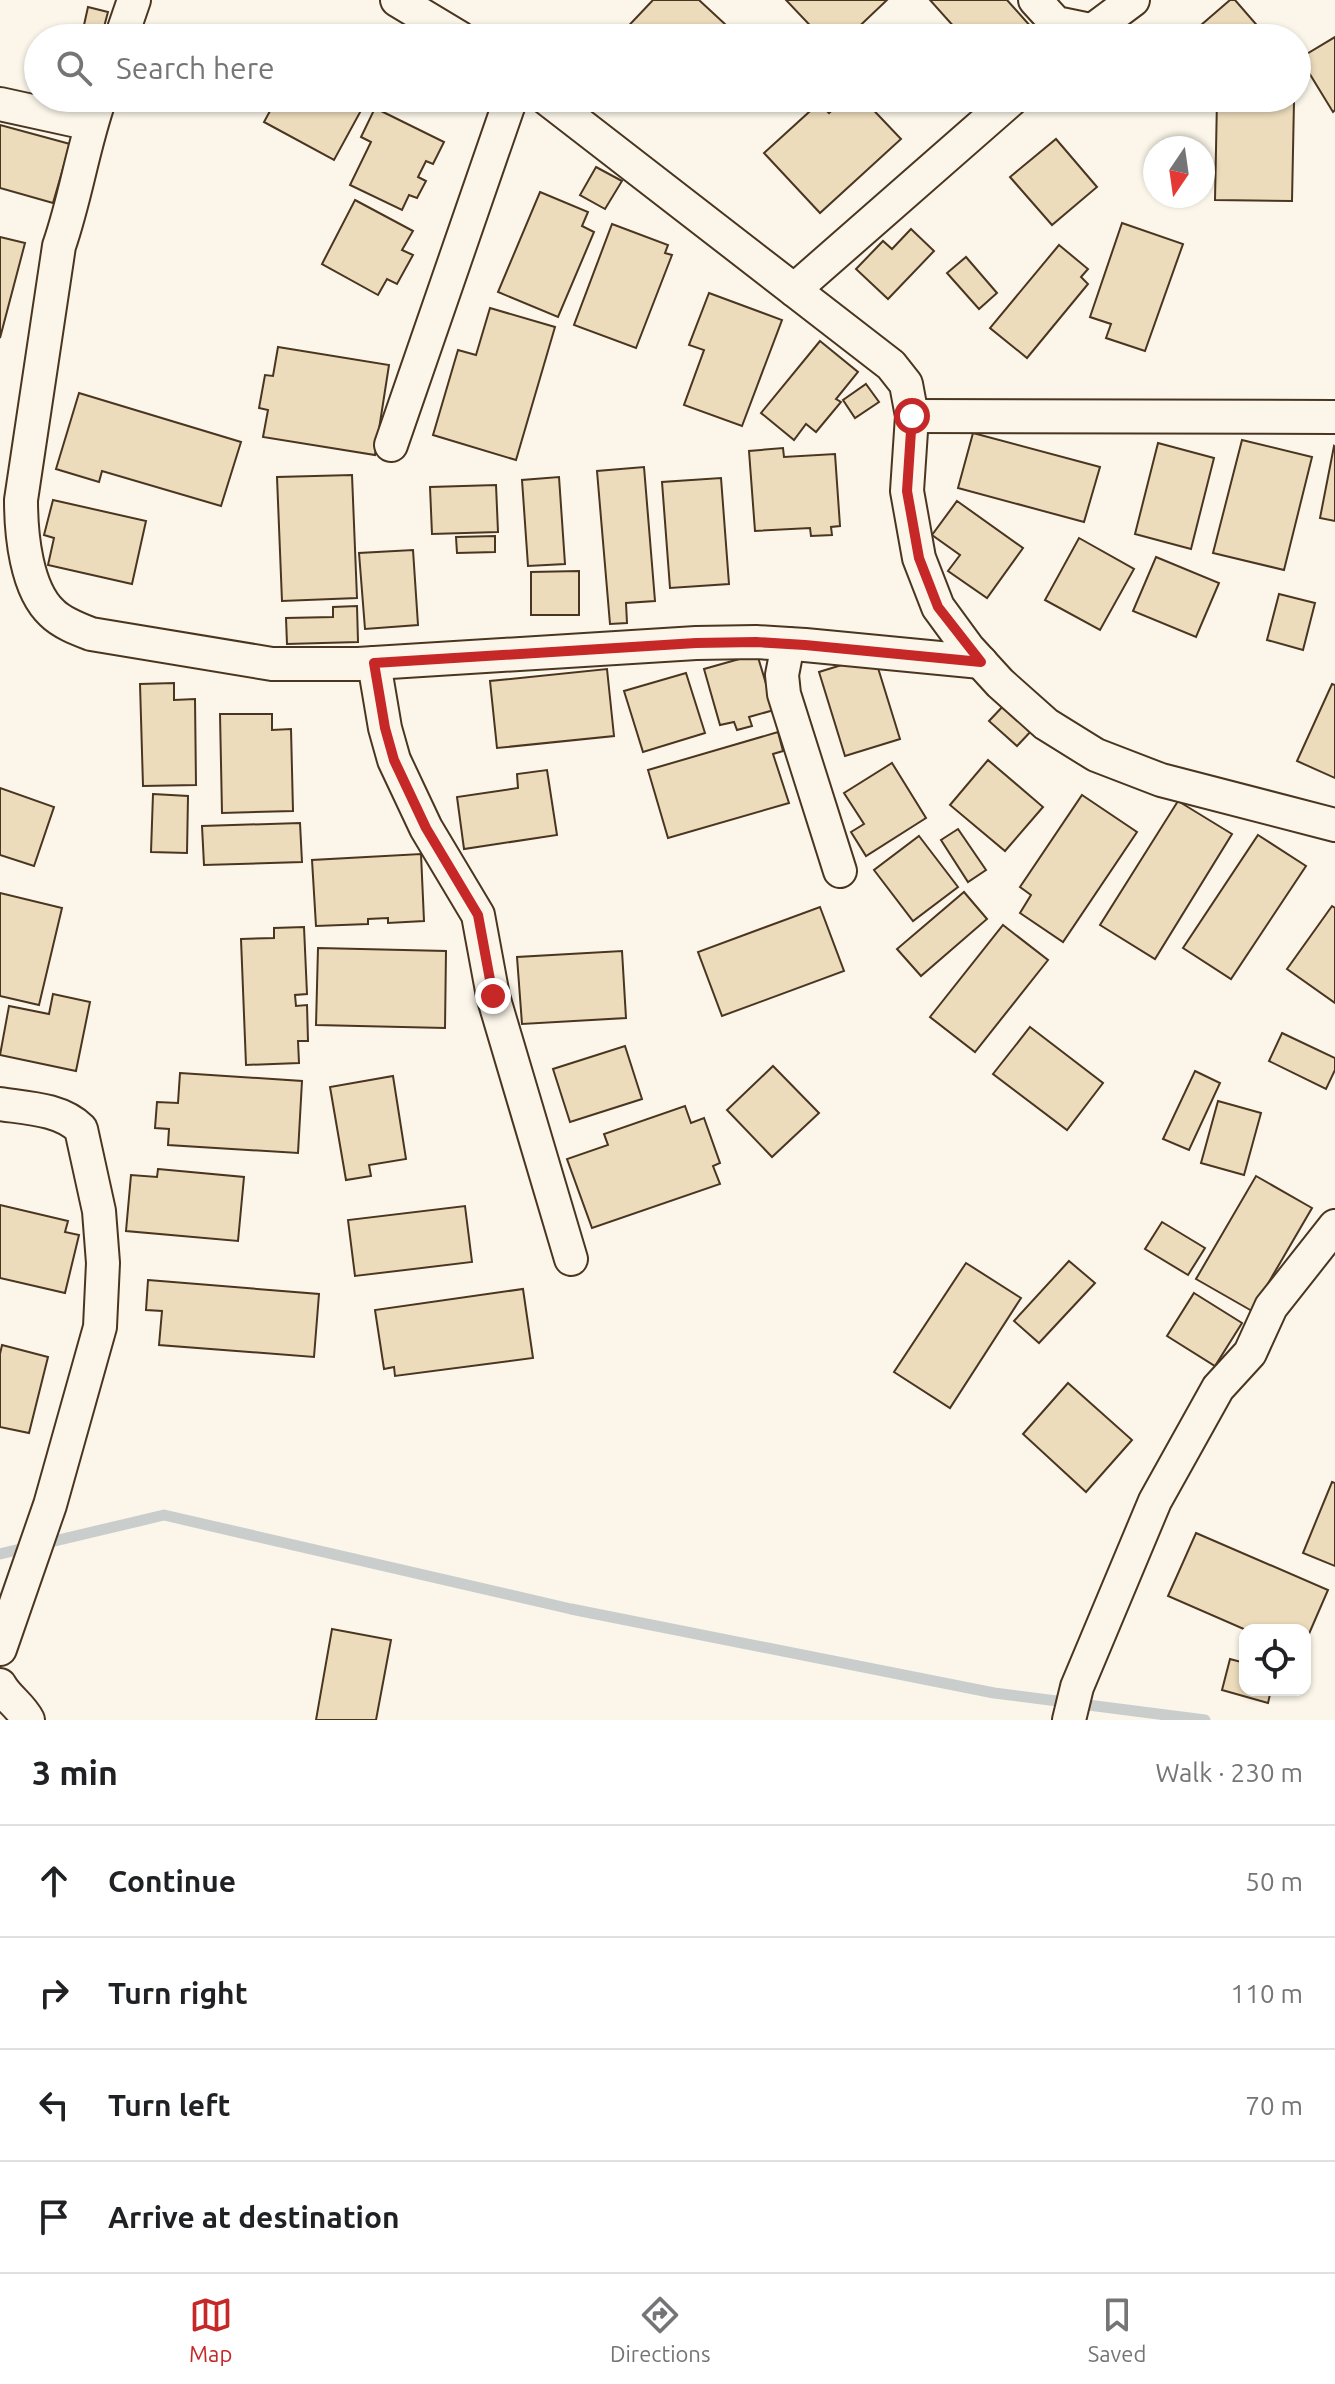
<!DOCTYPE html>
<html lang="en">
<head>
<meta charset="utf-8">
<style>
	:root { --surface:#fff; --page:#f6f6f6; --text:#202124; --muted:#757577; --line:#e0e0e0; --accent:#c62828 }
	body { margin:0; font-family:Ubuntu,sans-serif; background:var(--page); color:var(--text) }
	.controls { position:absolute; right:24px; bottom:24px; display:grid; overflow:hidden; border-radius:16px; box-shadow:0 2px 6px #0004 }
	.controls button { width:72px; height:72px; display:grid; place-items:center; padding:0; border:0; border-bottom:2px solid var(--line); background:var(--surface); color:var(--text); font:40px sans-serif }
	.compass { position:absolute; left:1143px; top:136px; width:72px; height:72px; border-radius:50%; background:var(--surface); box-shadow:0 2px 6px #0004; rotate:193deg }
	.stop { position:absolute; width:24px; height:24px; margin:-18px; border:6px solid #c62828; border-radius:50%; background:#fff }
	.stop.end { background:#c62828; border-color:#fff; box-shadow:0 2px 8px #0008 }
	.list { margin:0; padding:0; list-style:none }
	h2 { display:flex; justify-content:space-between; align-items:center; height:104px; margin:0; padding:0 32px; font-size:34px }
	h2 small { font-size:26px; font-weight:400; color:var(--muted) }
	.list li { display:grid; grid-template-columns:52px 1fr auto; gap:24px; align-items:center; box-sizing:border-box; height:112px; padding:0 32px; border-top:2px solid var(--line) }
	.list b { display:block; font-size:30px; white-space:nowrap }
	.list em { font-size:26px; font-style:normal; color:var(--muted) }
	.icon { flex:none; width:44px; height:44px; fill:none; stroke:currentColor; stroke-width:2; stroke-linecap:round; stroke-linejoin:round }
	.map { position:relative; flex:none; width:1335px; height:1720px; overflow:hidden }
	.search { position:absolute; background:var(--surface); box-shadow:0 2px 6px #0004; left:24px; right:24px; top:24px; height:88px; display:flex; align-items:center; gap:20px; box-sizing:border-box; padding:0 28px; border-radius:44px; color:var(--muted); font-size:30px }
	.sheet { height:552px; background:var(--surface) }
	nav { display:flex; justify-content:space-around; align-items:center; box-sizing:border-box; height:112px; border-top:2px solid var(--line); background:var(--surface); font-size:22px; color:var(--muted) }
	nav a { display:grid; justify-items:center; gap:4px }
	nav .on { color:var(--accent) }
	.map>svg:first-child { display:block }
</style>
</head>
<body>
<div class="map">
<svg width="1335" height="1720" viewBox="0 0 1335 1720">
	<rect width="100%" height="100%" fill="#fbf6e9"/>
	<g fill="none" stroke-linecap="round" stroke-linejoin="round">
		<polyline stroke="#c9cecd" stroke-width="11" points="0,1554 164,1515 571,1609 994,1693 1205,1720"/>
	</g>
	<g fill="#ecdcbc" stroke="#4a3520" stroke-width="2">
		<polygon points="653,0 699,0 726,25 713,38 617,38"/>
		<polygon points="786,0 887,0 847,38 822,38"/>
		<polygon points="930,0 1007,0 1032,28 1021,38 964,38"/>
		<polygon points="1230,0 1235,0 1268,38 1186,38"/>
		<polygon points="88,7 108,12 101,38 82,34"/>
		<polygon points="1335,37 1335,110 1333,112 1300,58"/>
		<polygon points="277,98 350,98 364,105 334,160 264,122"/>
		<polygon points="845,98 862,98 901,139 820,213 764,153 819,103 829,113"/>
		<polygon points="1217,99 1294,101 1292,201 1215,200"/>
		<polygon points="375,108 444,142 433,164 426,161 418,177 426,181 417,198 409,195 402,210 350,185 371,142 361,137"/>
		<polygon points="0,125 70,144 53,203 0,188"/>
		<polygon points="1056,139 1097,187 1052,225 1010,177"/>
		<polygon points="596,167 622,181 605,209 580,195"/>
		<polygon points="540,192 588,212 582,226 594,232 558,317 498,292"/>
		<polygon points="355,200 413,231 402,250 413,255 397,284 387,279 378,295 322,264"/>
		<polygon points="1122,223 1183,244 1145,351 1106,338 1111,324 1090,317"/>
		<polygon points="612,224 668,245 665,253 672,255 636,348 574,325"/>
		<polygon points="911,229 934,251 888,299 856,269 883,241 892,249"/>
		<polygon points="0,237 25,243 0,338"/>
		<polygon points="1059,245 1088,269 1081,277 1088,284 1027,358 990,328"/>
		<polygon points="966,257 997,293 979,309 947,273"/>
		<polygon points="709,293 782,320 742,426 684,405 704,350 689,345"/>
		<polygon points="490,308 555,327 516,460 433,435 458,350 476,355"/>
		<polygon points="820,341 858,372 836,399 841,402 816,432 806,424 794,440 761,413"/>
		<polygon points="278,347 389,365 375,455 263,437 268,410 259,408 265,375 273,376"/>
		<polygon points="866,384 879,402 855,418 843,400"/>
		<polygon points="79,393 241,442 221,506 102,471 99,482 56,469"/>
		<polygon points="973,433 1100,467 1084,522 958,488"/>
		<polygon points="1242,440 1312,457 1284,570 1213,553"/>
		<polygon points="1158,443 1214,458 1191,549 1135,534"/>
		<polygon points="1334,446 1335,447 1335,521 1320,518"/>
		<polygon points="783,448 784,457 835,454 840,526 831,527 832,535 811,536 810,528 755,531 749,451"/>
		<polygon points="644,467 655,601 626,603 627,623 610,624 597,471"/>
		<polygon points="352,475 357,598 282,601 277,477"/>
		<polygon points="559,477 565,564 528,566 522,480"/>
		<polygon points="721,478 729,584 670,588 662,482"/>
		<polygon points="496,485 498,532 432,534 430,487"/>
		<polygon points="53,500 146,521 132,584 48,565 54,538 44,535"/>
		<polygon points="957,501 1023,548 987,598 948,571 960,555 932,535"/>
		<polygon points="495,536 495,552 457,553 456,537"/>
		<polygon points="1079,538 1134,569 1100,630 1045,600"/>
		<polygon points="413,550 418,625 365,629 359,553"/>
		<polygon points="1156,557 1219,583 1196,637 1133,611"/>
		<polygon points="579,571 579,615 531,615 531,572"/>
		<polygon points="1279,594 1315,603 1303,650 1267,640"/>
		<polygon points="357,606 358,642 287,644 286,618 333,617 333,607"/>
		<polygon points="757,654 774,710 749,717 752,726 737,730 734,722 720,725 704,669"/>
		<polygon points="874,655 900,739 845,756 819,672"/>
		<polygon points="607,669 614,736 497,748 490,681"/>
		<polygon points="686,673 705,733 643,752 624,691"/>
		<polygon points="174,683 174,700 195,699 196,785 143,786 140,684"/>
		<polygon points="1332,684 1335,685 1335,778 1297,761"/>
		<polygon points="1006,703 1034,728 1017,746 989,721"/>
		<polygon points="220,714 272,714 272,730 291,729 293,811 222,813"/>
		<polygon points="778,732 783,751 773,754 789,803 668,838 648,770"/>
		<polygon points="988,760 1043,807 1005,851 950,805"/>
		<polygon points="892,763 926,818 866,856 851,832 864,824 844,793"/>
		<polygon points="547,770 557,835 464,849 457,797 518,788 517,774"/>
		<polygon points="0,788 54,807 34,866 0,855"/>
		<polygon points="153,794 188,796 187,853 151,852"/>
		<polygon points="1082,795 1137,832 1063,942 1020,913 1031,895 1020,887"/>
		<polygon points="1178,801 1232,834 1155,959 1100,925"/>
		<polygon points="300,823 302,862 204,865 202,826"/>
		<polygon points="958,829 986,870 968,882 941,840"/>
		<polygon points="1258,835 1306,866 1231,979 1183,948"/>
		<polygon points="919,836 958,887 913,921 874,870"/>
		<polygon points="421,854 424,921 388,923 388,918 368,919 368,924 316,926 312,860"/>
		<polygon points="964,892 987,919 921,976 897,949"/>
		<polygon points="0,893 62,908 39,1005 0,996"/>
		<polygon points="1332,906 1335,908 1335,1003 1287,969"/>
		<polygon points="820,907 844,971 722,1016 698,952"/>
		<polygon points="1003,925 1048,960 975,1052 930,1017"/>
		<polygon points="304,927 307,994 295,995 296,1006 307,1005 308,1041 298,1041 299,1063 246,1065 241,939 274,938 274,928"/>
		<polygon points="318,948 446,951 445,1028 316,1025"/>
		<polygon points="622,951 626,1018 522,1024 517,957"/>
		<polygon points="53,994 90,1002 76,1071 0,1055 9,1006 49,1014"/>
		<polygon points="1030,1027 1103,1083 1067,1130 993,1074"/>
		<polygon points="1282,1033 1335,1058 1335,1070 1326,1089 1269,1061"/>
		<polygon points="625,1046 642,1099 570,1122 553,1069"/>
		<polygon points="773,1066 819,1113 772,1157 727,1110"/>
		<polygon points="1195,1071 1220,1083 1189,1150 1163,1139"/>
		<polygon points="180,1073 302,1081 298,1153 168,1145 169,1129 155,1128 157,1102 178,1103"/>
		<polygon points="393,1076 406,1159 369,1165 371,1176 346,1180 330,1087"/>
		<polygon points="1218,1101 1261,1113 1244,1175 1201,1163"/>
		<polygon points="685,1106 691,1123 704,1118 720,1163 713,1166 720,1184 592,1228 567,1159 608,1145 604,1134"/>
		<polygon points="158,1169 244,1177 238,1241 126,1231 131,1175 157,1177"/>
		<polygon points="1256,1176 1312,1208 1252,1311 1196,1279"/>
		<polygon points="0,1205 68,1221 65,1232 79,1235 65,1293 0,1278"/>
		<polygon points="465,1206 472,1262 355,1276 348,1220"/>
		<polygon points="1162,1222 1205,1248 1188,1275 1145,1249"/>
		<polygon points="1069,1261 1095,1283 1039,1343 1014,1321"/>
		<polygon points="966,1263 1021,1298 950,1408 894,1372"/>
		<polygon points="148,1280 319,1294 314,1357 159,1345 162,1311 146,1310"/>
		<polygon points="523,1289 533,1358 395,1376 394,1367 384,1369 375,1310"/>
		<polygon points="1194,1293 1242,1323 1215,1366 1167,1336"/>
		<polygon points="2,1345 48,1357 29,1433 0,1427 0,1354"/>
		<polygon points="1068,1383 1132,1440 1086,1492 1023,1434"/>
		<polygon points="1332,1482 1335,1483 1335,1566 1303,1553"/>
		<polygon points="1196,1533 1328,1590 1305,1643 1305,1630 1246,1630 1168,1596"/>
		<polygon points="332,1629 391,1640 376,1720 316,1720"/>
		<polygon points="1230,1659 1245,1663 1245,1690 1271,1690 1268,1703 1222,1690"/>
	</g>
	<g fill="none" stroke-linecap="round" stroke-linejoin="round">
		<g stroke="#4a3520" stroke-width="36">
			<g id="minor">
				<polyline points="397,0 460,38"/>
				<polyline points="1035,0 1056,23 1090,30"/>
				<polyline points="121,38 134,0"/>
				<polyline points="1082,38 1133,0"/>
				<path d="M100,98C83,146 76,197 59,246L21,500C21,534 26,589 52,613C62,623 78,629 91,634L272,664H358L696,643L756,642L805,645L981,662"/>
				<polyline points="546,98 891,365 906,384 912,416 907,491 919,558 938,607 968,648 1000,683 1046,724 1096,755 1161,780 1335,825"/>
				<polyline points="0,104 91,124"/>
				<polyline points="794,290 1013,98"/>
				<polyline points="912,416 1335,417"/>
				<polyline points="391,445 511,98"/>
				<polyline points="788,644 782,675 784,694 840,871"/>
				<polyline points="374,663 385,728 394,760 426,828 478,915 493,996 571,1259"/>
				<path d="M0,1104C27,1108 61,1109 81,1129L99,1211L103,1263L100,1327L50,1505L0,1649"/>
				<path d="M0,1685C7,1698 21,1706 28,1720"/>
				<polyline points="1069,1720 1077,1687 1155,1501 1218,1388 1250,1353 1271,1307 1335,1226"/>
			</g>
		</g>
		<use href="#minor" stroke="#fbf6e9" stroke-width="32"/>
	</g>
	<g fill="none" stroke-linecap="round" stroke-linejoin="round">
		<polyline stroke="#c62828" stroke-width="10" points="493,996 478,915 426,828 394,760 385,728 374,663 696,643 756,642 805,645 981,662 938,607 919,558 907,491 912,416"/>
	</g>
</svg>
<div class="controls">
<button><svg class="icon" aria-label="locate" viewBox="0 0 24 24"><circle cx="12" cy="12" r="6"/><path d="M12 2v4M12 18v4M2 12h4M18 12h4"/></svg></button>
</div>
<svg class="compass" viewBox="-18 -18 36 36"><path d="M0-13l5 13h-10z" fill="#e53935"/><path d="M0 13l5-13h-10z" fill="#757577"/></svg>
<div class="stop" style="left:912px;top:416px"></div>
<div class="stop end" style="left:493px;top:996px"></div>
<div class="search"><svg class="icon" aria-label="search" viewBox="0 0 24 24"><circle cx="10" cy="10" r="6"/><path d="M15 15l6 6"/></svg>Search here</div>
</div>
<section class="sheet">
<h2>3 min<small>Walk · 230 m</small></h2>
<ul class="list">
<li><svg class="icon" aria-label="ahead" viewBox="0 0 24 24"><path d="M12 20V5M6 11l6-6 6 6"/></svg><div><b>Continue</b></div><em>50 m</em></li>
<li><svg class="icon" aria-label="right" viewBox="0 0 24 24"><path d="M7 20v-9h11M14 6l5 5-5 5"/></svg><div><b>Turn right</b></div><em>110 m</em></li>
<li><svg class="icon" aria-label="left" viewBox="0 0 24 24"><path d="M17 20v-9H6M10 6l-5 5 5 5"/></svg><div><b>Turn left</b></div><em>70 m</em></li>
<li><svg class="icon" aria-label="arrive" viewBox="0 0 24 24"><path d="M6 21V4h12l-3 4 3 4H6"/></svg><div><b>Arrive at destination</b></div></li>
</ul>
</section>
<nav>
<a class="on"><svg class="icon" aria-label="map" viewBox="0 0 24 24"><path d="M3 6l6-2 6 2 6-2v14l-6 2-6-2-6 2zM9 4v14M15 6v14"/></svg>Map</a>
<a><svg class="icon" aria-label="directions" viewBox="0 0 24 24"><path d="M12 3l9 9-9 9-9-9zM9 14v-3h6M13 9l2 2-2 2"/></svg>Directions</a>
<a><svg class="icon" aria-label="saved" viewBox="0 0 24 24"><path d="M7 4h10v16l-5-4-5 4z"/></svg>Saved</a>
</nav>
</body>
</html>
